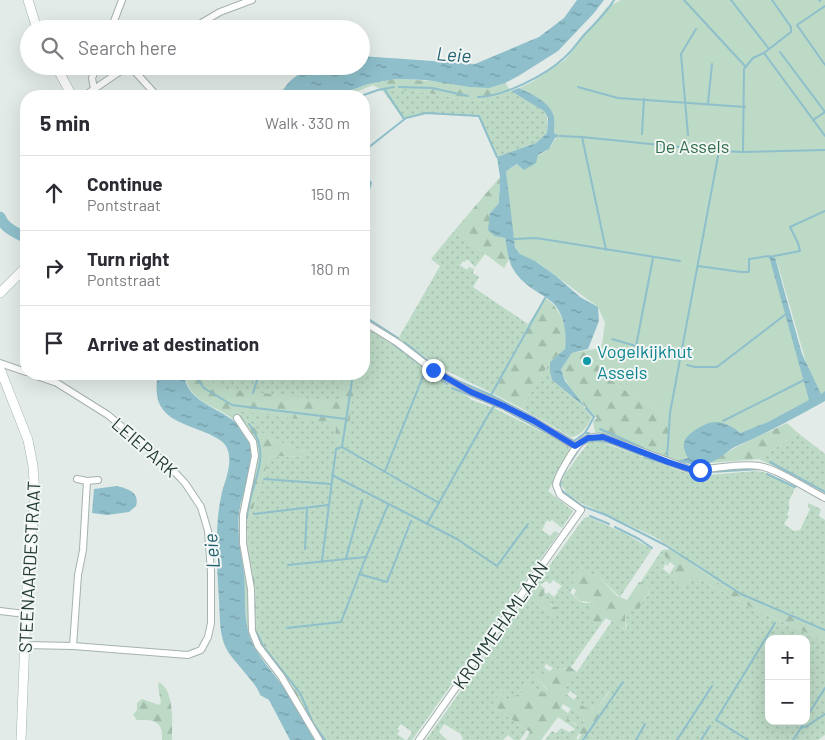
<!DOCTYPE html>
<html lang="en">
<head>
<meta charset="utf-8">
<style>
	:root { --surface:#fff; --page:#f7f7f7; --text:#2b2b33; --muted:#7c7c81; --line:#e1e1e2 }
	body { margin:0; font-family:Barlow,sans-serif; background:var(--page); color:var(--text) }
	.controls { position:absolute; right:15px; bottom:15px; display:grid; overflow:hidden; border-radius:10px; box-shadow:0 5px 20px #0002 }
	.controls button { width:45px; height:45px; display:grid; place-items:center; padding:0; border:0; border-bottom:1px solid var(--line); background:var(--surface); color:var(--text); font:25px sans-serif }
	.stop { position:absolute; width:15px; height:15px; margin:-11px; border:4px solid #2563eb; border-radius:50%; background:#fff }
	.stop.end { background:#2563eb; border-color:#fff; box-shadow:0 1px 5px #0008 }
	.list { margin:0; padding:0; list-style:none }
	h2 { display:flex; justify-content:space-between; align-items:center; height:65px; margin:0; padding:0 20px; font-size:21px }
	h2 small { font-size:16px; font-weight:400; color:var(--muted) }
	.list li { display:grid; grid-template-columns:32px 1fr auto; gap:15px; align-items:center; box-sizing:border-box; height:75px; padding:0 20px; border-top:1px solid var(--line) }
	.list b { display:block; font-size:19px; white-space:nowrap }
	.list p { margin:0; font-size:16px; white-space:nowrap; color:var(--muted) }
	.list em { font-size:16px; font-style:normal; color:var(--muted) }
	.icon { flex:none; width:28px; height:28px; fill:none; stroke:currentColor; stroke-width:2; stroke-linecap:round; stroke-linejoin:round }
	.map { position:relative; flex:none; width:825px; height:740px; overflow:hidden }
	.search { position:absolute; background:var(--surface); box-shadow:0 5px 20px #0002; left:20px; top:20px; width:350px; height:55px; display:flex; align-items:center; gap:12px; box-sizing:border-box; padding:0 18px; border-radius:28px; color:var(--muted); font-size:19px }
	.panel { position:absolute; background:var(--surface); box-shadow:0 5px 20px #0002; left:20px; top:90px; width:350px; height:290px; border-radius:20px }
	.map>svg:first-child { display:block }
</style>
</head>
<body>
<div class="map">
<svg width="825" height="740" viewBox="0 0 825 740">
	<defs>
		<pattern id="grass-dots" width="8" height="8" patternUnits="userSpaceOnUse" patternTransform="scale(1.25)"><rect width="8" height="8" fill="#bcdac6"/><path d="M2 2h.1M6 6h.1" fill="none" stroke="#a1bcab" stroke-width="1.8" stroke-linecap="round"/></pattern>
		<pattern id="forest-firs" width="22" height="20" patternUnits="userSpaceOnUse" patternTransform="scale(1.25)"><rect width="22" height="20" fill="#bcdac6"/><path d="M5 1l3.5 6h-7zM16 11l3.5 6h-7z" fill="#a1bcab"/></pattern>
		<pattern id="water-ripples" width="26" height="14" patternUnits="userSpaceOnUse" patternTransform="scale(1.25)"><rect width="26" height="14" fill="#8ebfcb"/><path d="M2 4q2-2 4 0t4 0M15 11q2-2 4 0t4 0" fill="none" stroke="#749ca6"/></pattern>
	</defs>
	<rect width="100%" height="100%" fill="#e2ebe7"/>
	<g fill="url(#grass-dots)" fill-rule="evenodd">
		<polygon points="383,91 414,91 477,101 511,91 544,110 547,118 547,133 536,143 497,157 478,116 426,113 403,119"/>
		<polygon points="454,231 485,254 475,267 467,259 465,262 463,261 460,265 467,270 469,267 474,269 473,273 479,277 473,287 528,324 494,394 447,371 398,339 440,266 431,259"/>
		<polygon points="364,325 472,400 494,408 568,445 570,452 548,491 573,511 562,528 552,520 550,522 547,520 542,530 550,536 555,531 559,533 412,740 407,740 412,732 401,724 397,729 400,731 397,734 405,740 329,740 258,632 254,570 249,560 247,527 270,456 304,457 305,452 272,439 259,431 235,410 337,424 336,432 340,404 219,388 208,379 205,374 364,374"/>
		<path d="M550,362V372L552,380L583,406L592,417C587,426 582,436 571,437L521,408Z"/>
		<polygon points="798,433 825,454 825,491 759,459"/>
		<polygon points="589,442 601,442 695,476 757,471 766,473 795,488 789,501 789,510 787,515 789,516 784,524 794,531 800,530 810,509 808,507 808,503 821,509 819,516 825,520 825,631 718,583 678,552 655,537 581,503 568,494 561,485 565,474"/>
		<path d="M589,517L624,533L652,549L620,597L601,579L580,567L581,572L568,590L578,600L583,603H592L593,607L591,621L599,627L571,667L565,668L563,670L553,668L546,664L544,667L548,670L544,675L536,678L547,690L543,695L532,686C524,692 517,695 510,703L506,699L502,691L492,706L527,730L520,740H514L508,735L503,740H462L463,738L461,736V734L444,724L439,732L447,740H426L527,597L555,617L552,604L544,603L542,600L544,592L547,594L548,592L554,597L558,592L557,591L562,586L553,580L550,584L546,581L540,585L536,584L584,518Z"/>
		<path d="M662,550L667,560L663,569L670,574L672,570L676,580L684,589L694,576L756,610L825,641V735L818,740H583L612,696L609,691L598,707L586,708L574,700L577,696L570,691L567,695L563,692L612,621L625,630L627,628L625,615L628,610H638L643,601L649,594L648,587L640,583ZM769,639H806V721H769Z"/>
		<polygon points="571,708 583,716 584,725 575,740 545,740 552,731 556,733 561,728 569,732 574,730 577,725 566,717"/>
	</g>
	<g fill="url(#forest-firs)">
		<path d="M396,79C410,80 425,80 439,82C466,86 478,91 505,83L511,91L477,101L414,91H383L373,85L346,96L343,94L368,84Z"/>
		<polygon points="500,177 499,203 490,213 495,236 505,238 509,259 504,268 454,231"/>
		<path d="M545,298C562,308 568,330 565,349L550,362L521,408L494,394L528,324Z"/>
		<path d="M584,351L617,385L669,418V452L660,460L595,432L593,422L597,418C582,404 567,388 561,369L572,353Z"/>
		<path d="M185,374H205L208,379L219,388L339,402L344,374H356L346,447L335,446L336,424L236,411L259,431L272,439L305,452V457L270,456L247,527L249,560L254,570L258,632L329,740H322L293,690L254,633L249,634L246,623L244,573L239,537V515L242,498L240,428C237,424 233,419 229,416C209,403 189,401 185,374Z"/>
		<path d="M787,423L798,433L759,459L709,463C734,447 760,436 787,423Z"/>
		<polygon points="673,549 718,583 825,631 825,641 756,610 694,576 684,590 676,580 672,570 675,566 670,562 667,566 666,565 667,560 662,550"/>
		<path d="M580,567L601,579L617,596L627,600L639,582L648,587L649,593L643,601L638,611L628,610L625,615L626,630L606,618L599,627L591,621V611L593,607L592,603C582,600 581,604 574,595L576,590L573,588L570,592L568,590L581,572L579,568Z"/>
		<polygon points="536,584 540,585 545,589 542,600 544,603 549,602 553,607 556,607 561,610 555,617 527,597"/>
		<polygon points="569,666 577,672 563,692 586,708 598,707 610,691 612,693 612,696 583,740 575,740 576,738 578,740 581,735 579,733 584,725 583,716 563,704 561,708 568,713 566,717 577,726 575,729 558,717 541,740 525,740 530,732 492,706 502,691 506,699 510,702 517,695 523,693 527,686 532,686 543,694 547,689 532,674 537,671 544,675 548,670 550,671 553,668 563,670"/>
		<path d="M159,682C175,691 172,724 172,740H162C163,720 154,720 137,720L133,715L137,710V703L142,699L159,705L161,703L158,685Z"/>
	</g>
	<path fill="#bcdac6" d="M621,0H825V391L821,394L814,390L776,258L810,400L768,422L740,433C726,423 719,420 703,426L689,458L675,461L666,458L669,452V418L617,385L584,351L595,349L602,344L605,323L598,307L537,262L521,255L515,246L509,207L506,171C519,162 533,159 546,151C553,147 553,139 559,136L554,133C554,128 555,122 554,117C551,102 531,94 519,88L532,82L565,60L606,8Z"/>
	<g fill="url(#water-ripples)">
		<path d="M577,0H604L594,13L558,51L520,75L505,83L489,88L469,87L426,80L396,79L368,84L336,96H279C300,61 325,66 361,66V56L475,64L539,37L564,18Z"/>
		<path d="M519,88C531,94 551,102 554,117C555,122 554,128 554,133L560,136L555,138L549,149L538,155L536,163L524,170L517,164L506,171L515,247L520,254L535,261L556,276L580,297L598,307L599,321L588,349L572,353L561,369L565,381L586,408L552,380L550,372V362L565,349C567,334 564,312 552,302C538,291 522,285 513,269C508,260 507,248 505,238L495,236L488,230L490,213L499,203L500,177L497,157L536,143L547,133L548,118L544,111L511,91Z"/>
		<path d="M769,256L775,258L802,354L821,394L825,391V401C796,417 769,432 739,445C728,449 720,460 709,463C698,467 685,463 675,461L688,458C679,442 685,436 700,427C704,425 710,422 715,422C725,422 733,427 740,433L768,422L809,400Z"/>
		<path d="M158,374H185C185,377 185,382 187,385C196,408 237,411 248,439C258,462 242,490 239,513C237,534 241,553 244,573C246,593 243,615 249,634C256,657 276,674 288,694C297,709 305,725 315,740H290L269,700L260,695C259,686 233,661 227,650C219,636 220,617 219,601C217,566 214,526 222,492C226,478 233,462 227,448C224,441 215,437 209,434C176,420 150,417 158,374Z"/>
		<path d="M117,486C128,489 140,492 136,506L129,512L107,515L92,513L94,489Z"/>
	</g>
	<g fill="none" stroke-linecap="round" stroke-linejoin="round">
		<g stroke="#8ebfcb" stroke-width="2">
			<polyline points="684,0 745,66"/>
			<polyline points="731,0 769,49"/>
			<polyline points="772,0 791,27 791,32 764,53 825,136"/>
			<polyline points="819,0 820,1"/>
			<polyline points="825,6 797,25 825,65"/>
			<polyline points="780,52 825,112"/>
			<polyline points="399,87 432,88 468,96"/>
			<polyline points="578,87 618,98 745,107"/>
			<polyline points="385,90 404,119"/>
			<polyline points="361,96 378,90 394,87"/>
			<path d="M478,97C503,97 546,75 564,58C572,51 578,42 584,35C596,22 605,15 614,0"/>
			<polyline points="708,103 712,64"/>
			<polyline points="813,120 825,112"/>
			<polyline points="642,134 644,99"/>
			<polyline points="688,135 681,54 696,29"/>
			<polyline points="560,136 582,137 606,250"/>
			<polyline points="582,137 719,151"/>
			<polyline points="364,151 406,118 426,113 479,116 497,157"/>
			<polyline points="743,152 825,150"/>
			<polyline points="364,175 371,183 364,206"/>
			<polyline points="514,239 536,238 680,261"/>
			<polyline points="769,257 800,251 798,243 790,227 825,211"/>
			<polyline points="698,266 741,272 749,272 749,259 769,256"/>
			<polyline points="364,316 398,338"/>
			<polyline points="612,339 636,346 653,258"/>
			<polyline points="404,342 442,372"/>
			<polyline points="392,343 402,351"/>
			<polyline points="645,348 679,358"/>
			<polyline points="406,354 447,384"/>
			<polyline points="687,365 695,367 717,367 786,314"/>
			<polyline points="196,374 196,377 204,388 232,405 346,419"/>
			<polyline points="456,380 491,395 545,298"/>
			<polyline points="452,388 494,405"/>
			<polyline points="253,393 259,374"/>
			<polyline points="491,395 535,418"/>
			<polyline points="586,408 594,417 585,433 589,433"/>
			<polyline points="505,410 560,440"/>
			<polyline points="723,421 806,379"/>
			<polyline points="600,429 643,448"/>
			<polyline points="557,431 574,441 585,433"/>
			<path d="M585,443C601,435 625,450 641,455"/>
			<polyline points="342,447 353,374"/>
			<polyline points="644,457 694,473 760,469"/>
			<polyline points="666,457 667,458 670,413 719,151 743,152 744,69 753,58 764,53"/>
			<polyline points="770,462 825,492"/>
			<polyline points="570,463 581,446"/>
			<polyline points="567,467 561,479 560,489 582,506 606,515 665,545 741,594 825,630"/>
			<polyline points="385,471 424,374"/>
			<polyline points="767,474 795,487"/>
			<polyline points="332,475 457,539 497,566 528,524"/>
			<polyline points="264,479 331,484"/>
			<polyline points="254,514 328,505"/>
			<polyline points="590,516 609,524"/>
			<path d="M247,518C249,483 275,458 249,424"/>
			<polyline points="427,524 487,417 494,406 498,407"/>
			<polyline points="615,527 639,539 652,548"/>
			<polyline points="305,549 307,508"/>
			<polyline points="366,557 388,505"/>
			<polyline points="346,558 362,500"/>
			<polyline points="322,561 336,449 342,447 439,503"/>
			<polyline points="359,574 387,582 411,521"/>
			<polyline points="287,628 341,622 366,557 288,565"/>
			<polyline points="257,633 263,646 300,693 313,723 325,740"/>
			<polyline points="806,718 825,688"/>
			<polyline points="801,728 804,721"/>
			<polyline points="583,740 623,682"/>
			<polyline points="636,740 645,724"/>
			<polyline points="677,740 712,686"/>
			<polyline points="701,740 710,726"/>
			<polyline points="748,740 716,720 775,623"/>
			<polyline points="793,740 801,728 807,726 825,714"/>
		</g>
		<path stroke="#8ebfcb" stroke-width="11" d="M0,217C5,229 16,232 26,238"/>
		<g stroke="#a5b2ae" stroke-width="8">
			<g id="street">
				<polyline points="111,29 122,0"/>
				<polyline points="191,29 220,12 252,0"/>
				<polyline points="130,66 157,96"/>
				<polyline points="94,89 92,78 97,66"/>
				<polyline points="84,96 128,66"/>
				<polyline points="364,322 398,343 433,370 471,392 504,406 534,421 575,446"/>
				<polyline points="0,363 26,372"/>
				<polyline points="237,418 253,442 255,456 243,515 243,543 251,589 252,631 258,646 281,676 319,740"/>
				<polyline points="77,479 87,481 98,480"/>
				<polyline points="0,611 25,614"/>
				<polyline points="24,645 73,646 188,655 201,650 208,637 211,623 211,572 208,531 201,507 185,483 169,466 108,415 57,383 31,374"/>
				<polyline points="73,646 78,575 83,550 87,481"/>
				<path d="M419,740L581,510L560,495L556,485C557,477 562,470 566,463C575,447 583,434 603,437L689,469C711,471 736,462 759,466C780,470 805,488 825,498"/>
			</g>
		</g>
		<g stroke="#a1b5af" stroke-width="10">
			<g id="secondary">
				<polyline points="28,0 37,29"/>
				<polyline points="56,66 72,96"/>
				<polyline points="0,293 26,267"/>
				<polyline points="0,369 28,440 33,466 35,496 27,588 21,740"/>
			</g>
		</g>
		<use href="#street" stroke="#fff" stroke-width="6"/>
		<use href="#secondary" stroke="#fff" stroke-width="9"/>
	</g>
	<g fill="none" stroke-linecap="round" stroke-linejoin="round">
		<polyline stroke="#2563eb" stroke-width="6" points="433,370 471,392 504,406 534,421 575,446 588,438 603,437 668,462 689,469 700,470"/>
	</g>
	<circle fill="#0f9aa8" stroke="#f2f7f5" stroke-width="2" cx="587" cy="361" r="5"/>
	<g text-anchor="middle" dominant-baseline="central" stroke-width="4" stroke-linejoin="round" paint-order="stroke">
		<g font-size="18" fill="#316d4b" stroke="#f2f7f5">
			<text x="692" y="146">De Assels</text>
		</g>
		<g font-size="18" fill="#0d838f" stroke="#f2f7f5" text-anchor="start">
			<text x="597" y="351">Vogelkijkhut<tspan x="597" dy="21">Assels</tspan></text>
		</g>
		<g font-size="18" fill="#233a35" stroke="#f2f7f5">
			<text transform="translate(145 447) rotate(41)">LEIEPARK</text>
			<text transform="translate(29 567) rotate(-87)">STEENAARDESTRAAT</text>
			<text transform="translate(500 625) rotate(-55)">KROMMEHAMLAAN</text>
		</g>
		<g font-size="19" font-style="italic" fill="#236070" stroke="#f2f7f5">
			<text transform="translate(454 54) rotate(4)">Leie</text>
			<text transform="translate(211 551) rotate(-95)">Leie</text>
		</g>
	</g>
</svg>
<div class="controls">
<button>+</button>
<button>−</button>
</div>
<div class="stop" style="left:700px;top:470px"></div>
<div class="stop end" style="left:433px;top:370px"></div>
<div class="search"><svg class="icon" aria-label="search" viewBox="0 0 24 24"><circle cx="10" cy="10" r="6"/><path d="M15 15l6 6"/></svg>Search here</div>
<section class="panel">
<h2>5 min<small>Walk · 330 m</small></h2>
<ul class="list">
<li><svg class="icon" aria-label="ahead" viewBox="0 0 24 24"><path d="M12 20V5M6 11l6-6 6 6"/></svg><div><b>Continue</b><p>Pontstraat</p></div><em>150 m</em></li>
<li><svg class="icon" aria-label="right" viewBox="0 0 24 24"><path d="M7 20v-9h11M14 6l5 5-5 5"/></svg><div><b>Turn right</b><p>Pontstraat</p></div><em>180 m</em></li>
<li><svg class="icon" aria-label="arrive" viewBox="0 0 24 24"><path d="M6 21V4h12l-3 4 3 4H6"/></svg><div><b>Arrive at destination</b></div></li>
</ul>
</section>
</div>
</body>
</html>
